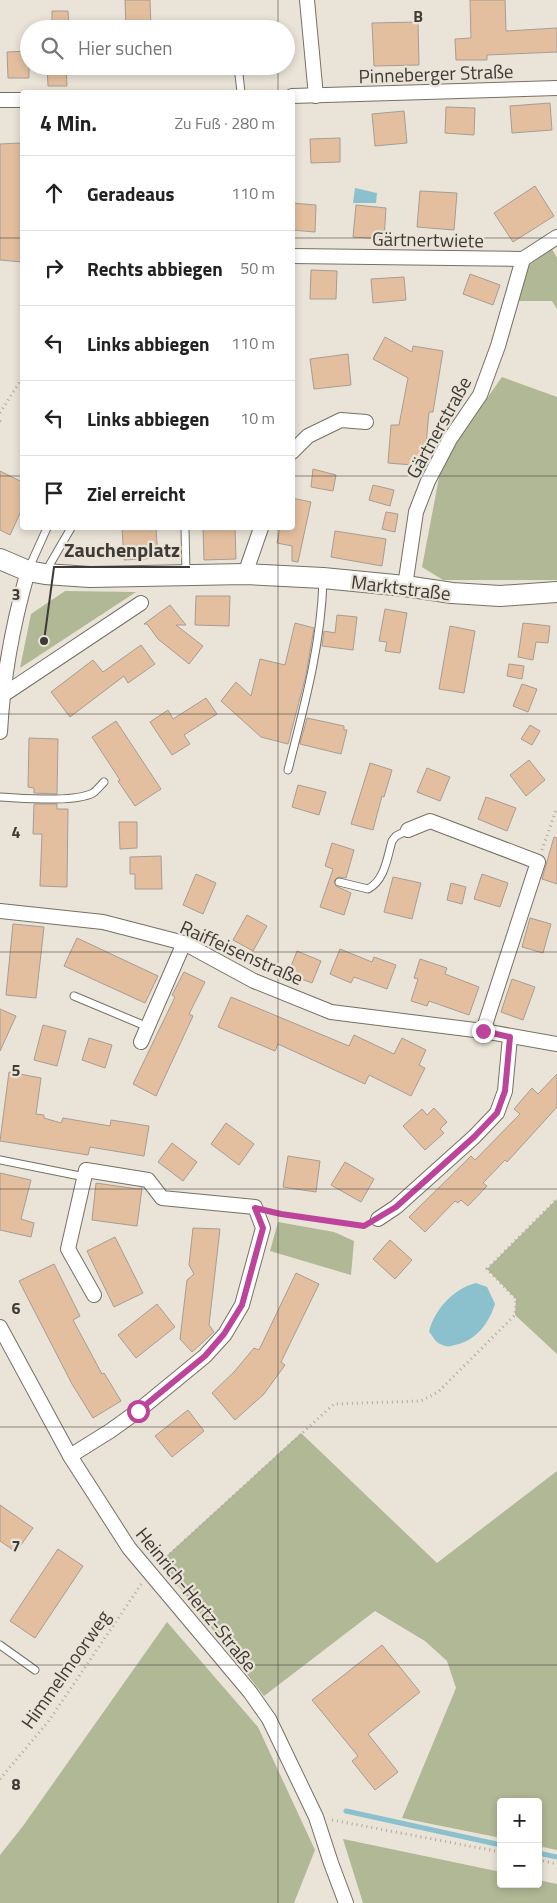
<!DOCTYPE html>
<html lang="de">
<head>
<meta charset="utf-8">
<style>
	:root { --surface:#fff; --page:#f6f6f6; --text:#222; --muted:#767676; --line:#e0e0e0 }
	body { margin:0; font-family:"Titillium Web",sans-serif; background:var(--page); color:var(--text) }
	.controls { position:absolute; right:15px; bottom:15px; display:grid; overflow:hidden; border-radius:5px; box-shadow:0 2px 8px #0003 }
	.controls button { width:45px; height:45px; display:grid; place-items:center; padding:0; border:0; border-bottom:1px solid var(--line); background:var(--surface); color:var(--text); font:25px sans-serif }
	.stop { position:absolute; width:15px; height:15px; margin:-11px; border:4px solid #bc459b; border-radius:50%; background:#fff }
	.stop.end { background:#bc459b; border-color:#fff; box-shadow:0 1px 5px #0008 }
	.list { margin:0; padding:0; list-style:none }
	h2 { display:flex; justify-content:space-between; align-items:center; height:65px; margin:0; padding:0 20px; font-size:21px }
	h2 small { font-size:16px; font-weight:400; color:var(--muted) }
	.list li { display:grid; grid-template-columns:32px 1fr auto; gap:15px; align-items:center; box-sizing:border-box; height:75px; padding:0 20px; border-top:1px solid var(--line) }
	.list b { display:block; font-size:19px; white-space:nowrap }
	.list em { font-size:16px; font-style:normal; color:var(--muted) }
	.icon { flex:none; width:28px; height:28px; fill:none; stroke:currentColor; stroke-width:2; stroke-linecap:round; stroke-linejoin:round }
	.map { position:relative; flex:none; width:557px; height:1903px; overflow:hidden }
	.search { position:absolute; background:var(--surface); box-shadow:0 2px 8px #0003; left:20px; top:20px; width:275px; height:55px; display:flex; align-items:center; gap:12px; box-sizing:border-box; padding:0 18px; border-radius:28px; color:var(--muted); font-size:19px }
	.panel { position:absolute; background:var(--surface); box-shadow:0 2px 8px #0003; left:20px; top:90px; width:275px; height:440px; border-radius:5px }
	.map>svg:first-child { display:block }
</style>
</head>
<body>
<div class="map">
<svg width="557" height="1903" viewBox="0 0 557 1903">
	<rect width="100%" height="100%" fill="#eae3d7"/>
	<g fill="#b1b895">
		<polygon points="552,249 557,258 557,309 552,301 517,301 529,265"/>
		<polygon points="502,377 557,397 557,580 443,580 422,567 442,462"/>
		<polygon points="65,591 136,592 20,668 31,614"/>
		<polygon points="557,1199 557,1354 515,1315 516,1299 487,1269"/>
		<polygon points="278,1222 334,1232 354,1241 351,1275 270,1251"/>
		<polygon points="301,1433 437,1563 557,1471 557,1850 538,1846 538,1802 501,1802 501,1838 402,1818 456,1688 447,1661 425,1641 375,1611 264,1696 160,1562"/>
		<polygon points="167,1622 258,1727 315,1850 294,1903 0,1903 0,1855 23,1826"/>
		<polygon points="343,1839 501,1872 501,1884 538,1884 538,1880 557,1884 557,1903 363,1903"/>
	</g>
	<g fill="#8ac1cd">
		<polygon points="355,188 377,193 376,203 353,203"/>
		<path d="M476,1283L487,1287L495,1304C489,1323 476,1341 455,1345C449,1347 446,1347 440,1344C435,1342 433,1336 429,1332C434,1310 454,1288 476,1283Z"/>
	</g>
	<g fill="none" stroke-linecap="round" stroke-linejoin="round">
		<g stroke="#8ac1cd" stroke-width="5">
			<polyline points="346,1811 501,1845"/>
			<polyline points="538,1853 557,1857"/>
		</g>
	</g>
	<g fill="#e3bf9f" stroke="#a79d94">
		<polygon points="125,0 150,0 151,29 126,29"/>
		<polygon points="470,0 505,0 506,31 557,28 557,52 487,55 487,60 456,60 455,39 471,38"/>
		<polygon points="52,11 68,11 69,29 55,29 55,26 52,26"/>
		<polygon points="418,22 419,65 374,66 372,23"/>
		<polygon points="29,51 29,78 8,78 7,52"/>
		<polygon points="47,66 66,66 67,86 48,86"/>
		<polygon points="550,103 552,130 512,133 510,106"/>
		<polygon points="446,107 475,108 474,135 445,133"/>
		<polygon points="404,111 407,143 375,146 372,114"/>
		<polygon points="340,138 340,162 311,163 310,139"/>
		<polygon points="22,143 22,262 0,260 0,144"/>
		<polygon points="535,186 554,216 513,242 494,213"/>
		<polygon points="420,191 457,193 454,230 417,227"/>
		<polygon points="292,203 316,205 315,232 292,230"/>
		<polygon points="356,205 386,208 384,239 353,237"/>
		<polygon points="311,270 337,271 336,299 310,299"/>
		<polygon points="470,274 500,285 493,305 463,294"/>
		<polygon points="404,277 406,300 373,303 371,279"/>
		<polygon points="385,337 412,352 413,346 443,351 433,412 429,412 424,466 388,463 391,425 399,425 408,378 373,359"/>
		<polygon points="348,354 351,385 314,389 310,359"/>
		<polygon points="313,469 336,475 333,491 311,487"/>
		<polygon points="0,471 22,482 22,509 10,535 0,530"/>
		<polygon points="373,485 394,490 390,506 369,500"/>
		<polygon points="292,498 311,502 298,562 292,561 292,546 277,543 280,528 292,528"/>
		<polygon points="386,512 398,514 395,532 382,529"/>
		<polygon points="122,528 156,528 158,558 124,560"/>
		<polygon points="203,528 235,528 236,559 204,560"/>
		<polygon points="335,531 386,539 382,566 331,557"/>
		<polygon points="196,596 230,596 229,626 195,625"/>
		<polygon points="170,605 186,625 176,625 203,646 189,664 158,639 147,624 144,624"/>
		<polygon points="385,609 407,613 400,653 385,651 387,642 379,641"/>
		<polygon points="337,615 357,617 353,650 322,646 324,631 335,633"/>
		<polygon points="295,623 314,628 306,675 288,744 261,737 221,701 236,682 251,696 260,659 285,665"/>
		<polygon points="523,623 550,626 548,643 536,642 533,660 518,657"/>
		<polygon points="450,626 475,631 464,693 439,689"/>
		<polygon points="141,645 155,664 128,683 124,676 70,717 51,692 93,660 103,672"/>
		<polygon points="509,664 524,666 522,679 507,676"/>
		<polygon points="522,684 537,689 528,712 513,706"/>
		<polygon points="206,698 217,714 184,735 190,744 172,755 150,722 168,710 173,719"/>
		<polygon points="307,718 344,726 344,730 347,730 341,754 300,744"/>
		<polygon points="116,721 161,789 135,806 118,781 120,780 92,737"/>
		<polygon points="530,725 540,731 532,745 521,739"/>
		<polygon points="29,738 58,739 57,794 34,793 34,788 28,787"/>
		<polygon points="529,760 545,780 526,796 510,775"/>
		<polygon points="370,763 392,770 384,797 382,796 373,830 351,824"/>
		<polygon points="427,768 450,777 440,801 417,792"/>
		<polygon points="298,785 326,792 319,815 292,807"/>
		<polygon points="486,797 516,808 507,831 478,819"/>
		<polygon points="34,804 57,804 57,809 68,809 67,887 40,886 42,834 33,834"/>
		<polygon points="119,822 137,822 137,848 120,849"/>
		<polygon points="554,837 557,838 557,884 542,879"/>
		<polygon points="332,843 354,850 346,878 338,877 334,881 336,886 351,893 344,915 320,907 333,869 325,866"/>
		<polygon points="161,856 162,889 135,889 135,874 130,874 130,857"/>
		<polygon points="196,874 216,883 203,914 183,905"/>
		<polygon points="482,874 508,883 500,907 474,899"/>
		<polygon points="393,877 421,883 412,919 384,912"/>
		<polygon points="451,883 466,887 462,904 447,900"/>
		<polygon points="247,915 267,926 253,951 233,940"/>
		<polygon points="530,918 551,924 543,953 522,947"/>
		<polygon points="13,924 44,927 36,998 6,995"/>
		<polygon points="77,938 158,976 145,1003 64,966"/>
		<polygon points="340,949 372,962 374,957 396,965 387,989 354,977 351,983 330,974"/>
		<polygon points="297,951 321,961 312,983 288,974"/>
		<polygon points="420,959 447,968 445,974 479,987 469,1015 429,1001 427,1006 411,1001 418,979 414,978"/>
		<polygon points="184,972 205,982 189,1014 193,1016 156,1096 133,1084 175,997 172,995"/>
		<polygon points="512,979 535,987 523,1020 501,1012"/>
		<polygon points="231,997 349,1046 354,1035 394,1054 402,1038 426,1050 419,1065 425,1068 411,1096 369,1075 365,1084 278,1044 275,1051 218,1027"/>
		<polygon points="0,1009 16,1016 0,1051"/>
		<polygon points="43,1025 66,1031 57,1066 34,1060"/>
		<polygon points="89,1038 112,1045 105,1068 82,1060"/>
		<polygon points="9,1072 41,1078 36,1114 44,1115 44,1118 61,1123 63,1118 110,1126 111,1120 149,1126 144,1156 90,1147 88,1155 0,1141"/>
		<polygon points="557,1074 557,1107 507,1162 505,1160 483,1183 487,1186 468,1206 461,1200 458,1203 455,1201 425,1232 409,1217 471,1156 475,1160 520,1114 514,1109 532,1088 538,1094"/>
		<polygon points="434,1108 447,1122 440,1129 444,1133 425,1150 403,1126 422,1109 427,1115"/>
		<polygon points="226,1123 254,1144 239,1165 211,1144"/>
		<polygon points="172,1143 197,1162 183,1181 158,1162"/>
		<polygon points="288,1156 320,1161 316,1192 283,1187"/>
		<polygon points="345,1162 374,1179 361,1202 331,1185"/>
		<polygon points="0,1173 31,1180 21,1219 34,1223 31,1237 0,1230"/>
		<polygon points="96,1183 138,1189 142,1188 137,1226 92,1220"/>
		<polygon points="193,1228 220,1229 209,1325 214,1332 192,1352 180,1339 187,1280 194,1274 189,1265"/>
		<polygon points="115,1237 143,1293 114,1307 87,1251"/>
		<polygon points="390,1240 412,1260 395,1279 373,1259"/>
		<polygon points="54,1264 80,1316 73,1320 102,1374 104,1373 121,1401 93,1418 72,1384 19,1281"/>
		<polygon points="296,1273 319,1284 281,1362 285,1365 264,1394 235,1420 212,1393 234,1372 254,1348 259,1350"/>
		<polygon points="157,1304 175,1327 136,1358 118,1335"/>
		<polygon points="188,1410 204,1431 172,1457 155,1436"/>
		<polygon points="0,1505 33,1528 16,1552 0,1541"/>
		<polygon points="58,1549 83,1566 35,1638 10,1621"/>
		<polygon points="382,1645 420,1692 368,1734 398,1772 375,1790 352,1761 358,1756 312,1700"/>
	</g>
	<g fill="none" stroke-linecap="round" stroke-linejoin="round">
		<g stroke="#767065" stroke-width="9">
			<g id="service">
				<polyline points="222,25 224,29"/>
				<polyline points="238,66 241,92"/>
				<polyline points="185,528 186,574"/>
				<polyline points="29,568 47,528"/>
				<polyline points="46,571 71,528"/>
				<path d="M288,770C304,707 321,646 323,581"/>
				<path d="M0,797C23,798 73,803 93,793C97,790 101,785 104,782"/>
				<path d="M339,882L368,889C385,880 387,858 392,841L396,836L408,830"/>
				<polyline points="74,996 148,1027"/>
				<polyline points="0,1160 80,1176"/>
				<polyline points="0,1645 35,1670"/>
			</g>
		</g>
		<g stroke="#767065" stroke-width="16">
			<g id="minor">
				<polyline points="307,0 316,96"/>
				<polyline points="292,96 557,88"/>
				<polyline points="0,100 22,100"/>
				<polyline points="292,256 523,259 557,237"/>
				<polyline points="292,452 308,436 341,420 366,422"/>
				<polyline points="245,574 261,528"/>
				<polyline points="405,586 416,512 428,481 450,439 480,395 498,346 523,259"/>
				<polyline points="3,695 141,603"/>
				<path d="M0,732C3,677 13,623 28,571"/>
				<polyline points="408,830 430,821 538,862 483,1031"/>
				<polyline points="0,911 103,922 184,943 254,981 331,1012 483,1031 557,1044"/>
				<polyline points="141,1042 184,943"/>
				<polyline points="378,1219 396,1207 474,1137 497,1113 505,1091 510,1037"/>
				<polyline points="0,1327 70,1456 129,1548 250,1692 269,1719 316,1817 331,1863 346,1903"/>
				<polyline points="70,1456 110,1431 138,1411 205,1356 225,1334 242,1305 263,1228 255,1207 162,1198 148,1180 86,1170 68,1249 94,1295"/>
			</g>
		</g>
		<g stroke="#767065" stroke-width="22">
			<polyline id="secondary" points="0,559 28,571 45,574 90,577 245,574 323,578 405,586 452,593 500,596 557,592"/>
		</g>
		<g stroke="#afa99f" stroke-width="3" stroke-dasharray="1 4" stroke-linecap="butt">
			<polyline points="0,413 22,378"/>
			<polyline points="0,421 3,423"/>
			<polyline points="542,850 556,810"/>
			<polyline points="273,1212 365,1225"/>
			<polyline points="159,1564 334,1404 421,1401 438,1392 515,1315 516,1299 487,1269 557,1199"/>
			<polyline points="0,1779 48,1722 142,1583"/>
			<polyline points="332,1820 501,1852"/>
			<polyline points="538,1860 557,1864"/>
		</g>
		<use href="#service" stroke="#fff" stroke-width="7"/>
		<use href="#minor" stroke="#fff" stroke-width="14"/>
		<use href="#secondary" stroke="#fff" stroke-width="20"/>
	</g>
	<g fill="none" stroke-linecap="round" stroke-linejoin="round">
		<polyline stroke="#bc459b" stroke-width="6" points="138,1411 205,1356 224,1334 242,1305 263,1228 255,1208 281,1214 364,1226 396,1207 474,1137 497,1113 505,1091 510,1037 483,1031"/>
	</g>
	<path fill="none" stroke="#3e3b36" stroke-width="1" stroke-opacity="0.55" d="M278,0V29M278,66V92M0,238H22M292,238H557M0,476H22M292,476H557M278,528V1903M0,714H557M0,952H557M0,1189H557M0,1427H557M0,1665H557"/>
	<g text-anchor="middle" dominant-baseline="central" stroke-width="4.5" stroke-linejoin="round" paint-order="stroke">
		<g font-size="19" fill="#3e3b36" stroke="#eae3d7">
			<text transform="translate(436 73) rotate(-2)">Pinneberger Straße</text>
			<text transform="translate(428 239) rotate(1)">Gärtnertwiete</text>
			<text transform="translate(438 427) rotate(-61)">Gärtnerstraße</text>
			<text transform="translate(401 587) rotate(7)">Marktstraße</text>
			<text transform="translate(242 952) rotate(24)">Raiffeisenstraße</text>
			<text transform="translate(197 1599) rotate(51)">Heinrich-Hertz-Straße</text>
			<text transform="translate(65 1669) rotate(-55)">Himmelmoorweg</text>
		</g>
	</g>
	<g font-size="16" text-anchor="middle" font-weight="bold" fill="#3e3b36" stroke="#eae3d7" stroke-width="4.5" stroke-linejoin="round" paint-order="stroke">
		<text x="418" y="22">B</text>
		<text x="16" y="600">3</text>
		<text x="16" y="838">4</text>
		<text x="16" y="1076">5</text>
		<text x="16" y="1314">6</text>
		<text x="16" y="1552">7</text>
		<text x="16" y="1790">8</text>
	</g>
	<path fill="none" stroke="#3e3b36" stroke-width="2" d="M44 641L54 567H190"/>
	<circle fill="#3e3b36" stroke="#eae3d7" stroke-width="2" cx="44" cy="641" r="5"/>
	<g font-size="20" text-anchor="middle" font-weight="bold" fill="#3e3b36" stroke="#eae3d7" stroke-width="4.5" stroke-linejoin="round" paint-order="stroke">
		<text x="122" y="557">Zauchenplatz</text>
	</g>
</svg>
<div class="controls">
<button>+</button>
<button>−</button>
</div>
<div class="stop" style="left:138px;top:1411px"></div>
<div class="stop end" style="left:483px;top:1031px"></div>
<div class="search"><svg class="icon" aria-label="search" viewBox="0 0 24 24"><circle cx="10" cy="10" r="6"/><path d="M15 15l6 6"/></svg>Hier suchen</div>
<section class="panel">
<h2>4 Min.<small>Zu Fuß · 280 m</small></h2>
<ul class="list">
<li><svg class="icon" aria-label="ahead" viewBox="0 0 24 24"><path d="M12 20V5M6 11l6-6 6 6"/></svg><div><b>Geradeaus</b></div><em>110 m</em></li>
<li><svg class="icon" aria-label="right" viewBox="0 0 24 24"><path d="M7 20v-9h11M14 6l5 5-5 5"/></svg><div><b>Rechts abbiegen</b></div><em>50 m</em></li>
<li><svg class="icon" aria-label="left" viewBox="0 0 24 24"><path d="M17 20v-9H6M10 6l-5 5 5 5"/></svg><div><b>Links abbiegen</b></div><em>110 m</em></li>
<li><svg class="icon" aria-label="left" viewBox="0 0 24 24"><path d="M17 20v-9H6M10 6l-5 5 5 5"/></svg><div><b>Links abbiegen</b></div><em>10 m</em></li>
<li><svg class="icon" aria-label="arrive" viewBox="0 0 24 24"><path d="M6 21V4h12l-3 4 3 4H6"/></svg><div><b>Ziel erreicht</b></div></li>
</ul>
</section>
</div>
</body>
</html>
